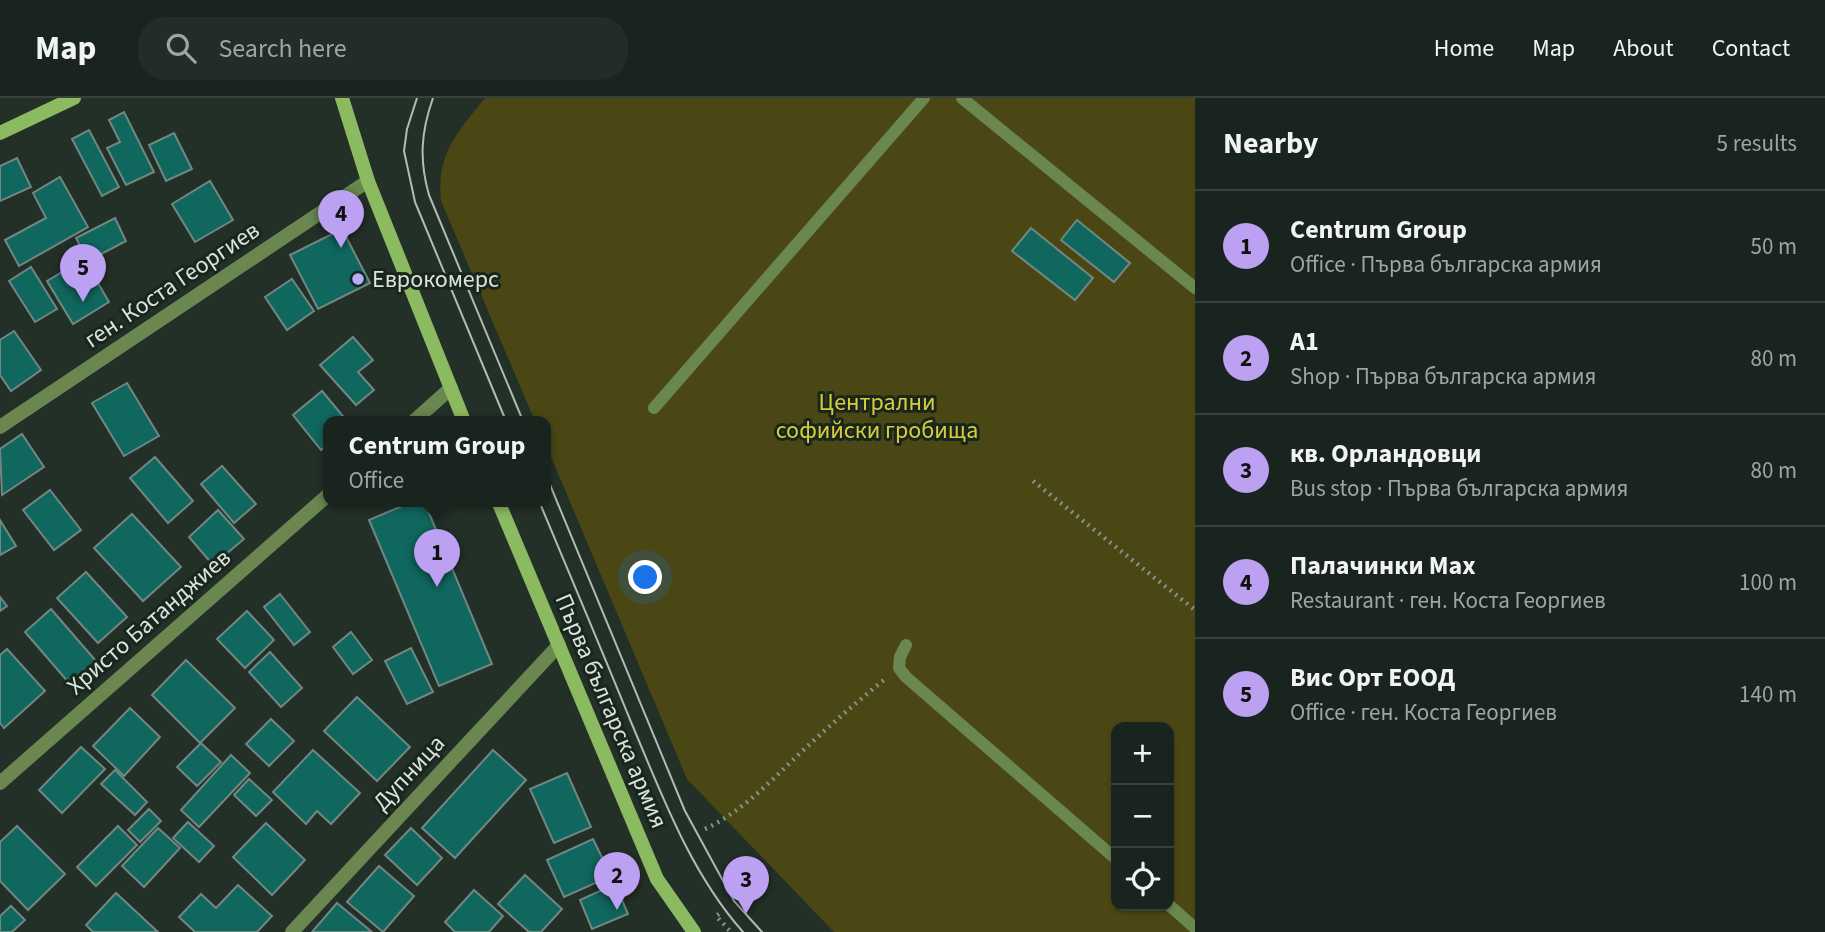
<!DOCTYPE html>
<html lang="en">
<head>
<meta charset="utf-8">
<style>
	:root { --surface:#1a241e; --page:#232c27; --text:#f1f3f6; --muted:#9fa4a4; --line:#38413c; --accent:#bca0f2 }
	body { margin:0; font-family:"Source Sans 3",sans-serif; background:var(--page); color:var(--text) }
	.controls { position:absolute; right:21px; bottom:21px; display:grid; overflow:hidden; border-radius:14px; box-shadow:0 2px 5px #0004 }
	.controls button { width:63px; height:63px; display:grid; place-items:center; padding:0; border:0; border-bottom:2px solid var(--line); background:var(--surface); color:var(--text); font:35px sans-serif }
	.you { position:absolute; left:646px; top:480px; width:24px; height:24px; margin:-18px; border:5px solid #fff; border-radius:50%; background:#1a73e8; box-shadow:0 0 0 10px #1a73e833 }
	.badge { display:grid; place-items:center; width:46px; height:46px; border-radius:50%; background:var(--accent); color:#111; font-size:23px; font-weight:700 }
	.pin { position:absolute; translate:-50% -58px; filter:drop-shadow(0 2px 4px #0008) }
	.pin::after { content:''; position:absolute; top:37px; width:24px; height:21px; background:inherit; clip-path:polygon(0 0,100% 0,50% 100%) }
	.popup { position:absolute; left:323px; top:318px; width:228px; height:91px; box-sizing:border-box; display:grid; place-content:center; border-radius:14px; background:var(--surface); filter:drop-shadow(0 2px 5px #0005); font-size:23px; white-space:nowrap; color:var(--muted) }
	.popup b { font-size:26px; color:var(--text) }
	.popup::after { content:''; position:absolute; left:50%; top:100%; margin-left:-14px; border:14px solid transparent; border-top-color:var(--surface) }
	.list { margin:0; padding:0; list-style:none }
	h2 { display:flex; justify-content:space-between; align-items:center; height:91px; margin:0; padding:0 28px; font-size:30px }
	h2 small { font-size:23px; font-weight:400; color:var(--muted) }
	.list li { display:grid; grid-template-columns:46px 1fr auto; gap:21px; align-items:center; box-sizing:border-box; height:112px; padding:0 28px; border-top:2px solid var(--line) }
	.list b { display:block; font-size:26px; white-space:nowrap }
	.list p { margin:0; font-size:23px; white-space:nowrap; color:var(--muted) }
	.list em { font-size:23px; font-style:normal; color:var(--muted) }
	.icon { flex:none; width:38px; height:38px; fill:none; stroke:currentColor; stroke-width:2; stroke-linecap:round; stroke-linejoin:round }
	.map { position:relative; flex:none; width:1195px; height:834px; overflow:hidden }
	header { display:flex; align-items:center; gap:42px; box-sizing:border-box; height:98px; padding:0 35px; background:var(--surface); border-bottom:2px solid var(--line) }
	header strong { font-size:33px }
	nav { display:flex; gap:38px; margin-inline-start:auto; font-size:24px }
	.search { width:490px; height:63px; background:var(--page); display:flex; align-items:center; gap:18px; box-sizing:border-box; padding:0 24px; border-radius:28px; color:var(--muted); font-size:26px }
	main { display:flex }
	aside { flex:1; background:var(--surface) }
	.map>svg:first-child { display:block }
</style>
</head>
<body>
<header>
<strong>Map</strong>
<div class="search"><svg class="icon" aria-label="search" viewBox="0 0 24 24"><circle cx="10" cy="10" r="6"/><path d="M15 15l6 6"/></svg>Search here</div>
<nav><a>Home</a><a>Map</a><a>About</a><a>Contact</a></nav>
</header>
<main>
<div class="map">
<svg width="1195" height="834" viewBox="0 0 1195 834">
	<rect width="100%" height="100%" fill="#233028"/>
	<path fill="#4b4715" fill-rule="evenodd" d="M485,0H1195V834H834L687,681L546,347V323H535L441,103C436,56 457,35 485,0ZM1116,629H1169V808H1116Z"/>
	<g fill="#10675e" stroke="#728682" stroke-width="2">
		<polygon points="124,14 154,74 126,87 107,50 120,44 109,22"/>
		<polygon points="89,32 119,89 102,98 72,41"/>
		<polygon points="174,35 192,71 166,83 149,47"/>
		<polygon points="17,60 31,89 0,103 0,68"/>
		<polygon points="60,79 88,129 19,168 5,142 46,120 33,95"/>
		<polygon points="210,83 233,122 195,144 172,106"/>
		<polygon points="115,120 126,143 88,163 76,140"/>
		<polygon points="1077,122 1130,165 1114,184 1061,142"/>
		<polygon points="1031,130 1093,180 1075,202 1012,153"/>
		<polygon points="342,131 370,185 318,211 290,157"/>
		<polygon points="84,161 109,204 73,226 47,183"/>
		<polygon points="31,169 57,211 35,224 9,183"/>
		<polygon points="292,181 314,213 287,232 265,199"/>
		<polygon points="14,233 41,272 11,293 0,277 0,242"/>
		<polygon points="353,239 373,262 358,274 374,292 356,307 320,267"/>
		<polygon points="127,285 159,338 124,358 92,305"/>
		<polygon points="322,293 347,323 328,323 328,346 321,352 293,317"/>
		<polygon points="22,336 44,369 2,397 0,351"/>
		<polygon points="155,359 193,403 168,425 130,380"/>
		<polygon points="222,368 256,406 234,425 201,386"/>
		<polygon points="50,392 81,432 54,452 23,412"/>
		<polygon points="414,403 424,403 492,566 439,588 369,422"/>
		<polygon points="218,412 244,441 213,467 189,439"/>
		<polygon points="132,416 181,469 143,503 94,450"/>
		<polygon points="0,422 16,448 0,457"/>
		<polygon points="86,474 127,519 98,545 57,500"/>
		<polygon points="280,496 310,534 294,547 264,509"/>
		<polygon points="0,499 7,508 0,513"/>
		<polygon points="51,511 102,570 76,593 25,534"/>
		<polygon points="247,513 274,542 245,570 217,541"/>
		<polygon points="351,534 372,562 353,576 333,549"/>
		<polygon points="411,550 433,594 407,606 385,563"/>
		<polygon points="7,551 45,593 4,630 0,625 0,557"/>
		<polygon points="270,554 302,590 281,609 249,574"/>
		<polygon points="186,562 235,610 200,645 152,597"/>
		<polygon points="357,599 410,649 377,683 324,633"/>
		<polygon points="130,610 160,639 124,678 93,648"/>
		<polygon points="271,621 294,643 269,668 246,646"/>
		<polygon points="201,645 221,664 197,688 177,669"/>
		<polygon points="81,649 105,671 62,715 39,692"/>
		<polygon points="313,652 360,695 331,726 317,713 306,726 273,694"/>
		<polygon points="493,652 526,682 455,760 422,730"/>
		<polygon points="231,657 250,675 199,729 181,712"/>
		<polygon points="115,672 147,704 135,717 101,686"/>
		<polygon points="567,675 591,729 554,745 530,691"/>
		<polygon points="249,681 272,702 256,718 234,697"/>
		<polygon points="149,711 161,723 140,744 128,732"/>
		<polygon points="188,724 214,748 199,764 173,740"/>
		<polygon points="266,725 305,762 272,797 233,759"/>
		<polygon points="17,728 65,776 28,812 0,783 0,744"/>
		<polygon points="118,728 137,747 96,788 77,769"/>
		<polygon points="158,730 180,750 144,789 122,768"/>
		<polygon points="411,730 442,760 417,787 385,757"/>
		<polygon points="593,741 611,778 564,799 547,762"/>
		<polygon points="379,768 414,798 383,834 347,804"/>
		<polygon points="525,777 562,811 541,834 529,834 498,806"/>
		<polygon points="615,786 628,816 592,831 580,802"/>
		<polygon points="238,787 272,818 257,834 195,834 179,819 201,796 216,810"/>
		<polygon points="474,792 503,818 489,834 455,834 445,824"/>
		<polygon points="116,795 158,834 93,834 86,827"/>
		<polygon points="337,805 372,834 312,834"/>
		<polygon points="11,808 25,822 12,834 0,834 0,818"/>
	</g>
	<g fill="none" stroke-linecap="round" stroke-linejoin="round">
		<g stroke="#86918a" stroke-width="4.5" stroke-dasharray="2 5" stroke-linecap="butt">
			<polyline points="1033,383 1195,512"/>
			<path d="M705,731C741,714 769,685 798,657C826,631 854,606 884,582"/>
			<polyline points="740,798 742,796"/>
			<polyline points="719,816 716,818 731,834"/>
		</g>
		<g stroke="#6a8750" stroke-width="12">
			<polyline points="962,0 1195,190"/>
			<polyline points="654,310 924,0"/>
			<polyline points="906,547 900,559 899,570 906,579 1116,761"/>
			<polyline points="1169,807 1195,830"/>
		</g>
		<g stroke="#6a8750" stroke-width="14">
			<polyline points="414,323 451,290"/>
			<polyline points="0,329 368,83"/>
			<polyline points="0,685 328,397"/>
			<polyline points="292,834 559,547"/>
		</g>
		<g stroke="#8cba61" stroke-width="14">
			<polyline points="342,0 368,83 464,323"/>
			<polyline points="0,35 74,0"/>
			<polyline points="498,403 657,781 694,834"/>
		</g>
		<g stroke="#b1bbb5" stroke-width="2">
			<polyline points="417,0 407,31 404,53 415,104 506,323"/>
			<path d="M433,0C421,34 419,62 429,97L523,323"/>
			<polyline points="546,377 685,713 734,803 762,834"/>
			<path d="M539,403C570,477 601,550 631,624C662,697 690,774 743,834"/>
		</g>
	</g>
	<circle fill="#b6acf8" stroke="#19261e" stroke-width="2.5" cx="358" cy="181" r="7"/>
	<g text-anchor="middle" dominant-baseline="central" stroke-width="6" stroke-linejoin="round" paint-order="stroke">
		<g font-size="24" fill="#dae3dd" stroke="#19261e" text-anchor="start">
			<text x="372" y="181">Еврокомерс</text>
		</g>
		<g font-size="24" fill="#dae3dd" stroke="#19261e">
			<text transform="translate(172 187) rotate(-34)">ген. Коста Георгиев</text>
			<text transform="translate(149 524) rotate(-41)">Христо Батанджиев</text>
			<text transform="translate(611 613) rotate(67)">Първа българска армия</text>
			<text transform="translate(409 675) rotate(-47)">Дупница</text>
		</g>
		<g font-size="24" fill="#d8cd39" stroke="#19261e">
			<text x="877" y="304">Централни<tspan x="877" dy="28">софийски гробища</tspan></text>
		</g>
	</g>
</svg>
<div class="controls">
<button>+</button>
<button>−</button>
<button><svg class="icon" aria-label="locate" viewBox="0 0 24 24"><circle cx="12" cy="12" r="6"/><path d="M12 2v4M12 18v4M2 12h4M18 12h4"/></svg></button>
</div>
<div class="you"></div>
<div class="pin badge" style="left:437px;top:489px">1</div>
<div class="popup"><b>Centrum Group</b>Office</div>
<div class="pin badge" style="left:617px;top:812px">2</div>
<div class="pin badge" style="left:746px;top:816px">3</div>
<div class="pin badge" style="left:341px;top:150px">4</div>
<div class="pin badge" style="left:83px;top:204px">5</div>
</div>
<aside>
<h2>Nearby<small>5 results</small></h2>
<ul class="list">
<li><span class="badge">1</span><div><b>Centrum Group</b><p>Office · Първа българска армия</p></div><em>50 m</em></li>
<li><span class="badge">2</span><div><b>A1</b><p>Shop · Първа българска армия</p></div><em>80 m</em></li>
<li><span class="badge">3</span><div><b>кв. Орландовци</b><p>Bus stop · Първа българска армия</p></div><em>80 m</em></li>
<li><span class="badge">4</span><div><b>Палачинки Max</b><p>Restaurant · ген. Коста Георгиев</p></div><em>100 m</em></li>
<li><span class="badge">5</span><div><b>Вис Орт ЕООД</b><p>Office · ген. Коста Георгиев</p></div><em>140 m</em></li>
</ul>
</aside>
</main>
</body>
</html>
